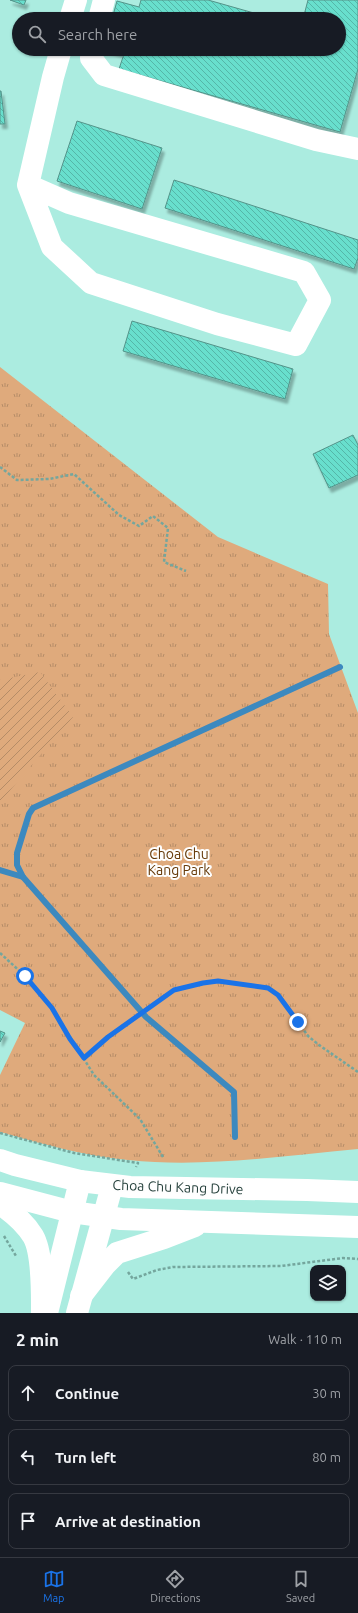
<!DOCTYPE html>
<html lang="en">
<head>
<meta charset="utf-8">
<style>
	:root { --surface:#171b24; --page:#242831; --text:#f1f3f6; --muted:#9ea1a6; --line:#363941; --accent:#1a73e8 }
	body { margin:0; font-family:Ubuntu,sans-serif; background:var(--page); color:var(--text) }
	.controls { position:absolute; right:12px; bottom:12px; display:grid; overflow:hidden; border-radius:8px; box-shadow:0 1px 3px #0004 }
	.controls button { width:36px; height:36px; display:grid; place-items:center; padding:0; border:0; border-bottom:1px solid var(--line); background:var(--surface); color:var(--text); font:20px sans-serif }
	.stop { position:absolute; width:12px; height:12px; margin:-9px; border:3px solid #1a73e8; border-radius:50%; background:#fff }
	.stop.end { background:#1a73e8; border-color:#fff; box-shadow:0 1px 4px #0008 }
	.list { margin:0; padding:0; list-style:none }
	h2 { display:flex; justify-content:space-between; align-items:center; height:52px; margin:0; padding:0 16px; font-size:17px }
	h2 small { font-size:13px; font-weight:400; color:var(--muted) }
	.list li { display:grid; grid-template-columns:26px 1fr auto; gap:12px; align-items:center; box-sizing:border-box; height:56px; margin:0 8px 8px; padding:0 8px; border:1px solid var(--line); border-radius:8px }
	.list b { display:block; font-size:15px; white-space:nowrap }
	.list em { font-size:13px; font-style:normal; color:var(--muted) }
	.icon { flex:none; width:22px; height:22px; fill:none; stroke:currentColor; stroke-width:2; stroke-linecap:round; stroke-linejoin:round }
	.map { position:relative; flex:none; width:358px; height:1313px; overflow:hidden }
	.search { position:absolute; background:var(--surface); box-shadow:0 1px 3px #0004; left:12px; right:12px; top:12px; height:44px; display:flex; align-items:center; gap:10px; box-sizing:border-box; padding:0 14px; border-radius:22px; color:var(--muted); font-size:15px }
	.sheet { height:244px; background:var(--surface) }
	nav { display:flex; justify-content:space-around; align-items:center; box-sizing:border-box; height:56px; border-top:1px solid var(--line); background:var(--surface); font-size:11px; color:var(--muted) }
	nav a { display:grid; justify-items:center; gap:2px }
	nav .on { color:var(--accent) }
	.map>svg:first-child { display:block }
</style>
</head>
<body>
<div class="map">
<svg width="358" height="1313" viewBox="0 0 358 1313">
	<defs>
		<pattern id="park-tufts" width="24" height="20" patternUnits="userSpaceOnUse"><rect width="24" height="20" fill="#dfaa7c"/><path d="M3 7l-1-3M5 7V3M7 7l1-3M15 17l-1-3M17 17v-4M19 17l1-3" fill="none" stroke="#b58c67"/></pattern>
		<pattern id="garden-furrows" width="10" height="10" patternUnits="userSpaceOnUse"><rect width="10" height="10" fill="#dfaa7c"/><path d="M-1 1l2-2M0 10L10 0M9 11l2-2" fill="none" stroke="#b58c67"/></pattern>
		<pattern id="building-back-hatch" width="6" height="6" patternUnits="userSpaceOnUse"><rect width="6" height="6" fill="#68dfcd"/><path d="M-1 5l2 2M0 0l6 6M5-1l2 2" fill="none" stroke="#55b6a8"/></pattern>
		<filter id="shadow"><feDropShadow dx="2.5" dy="4.5" stdDeviation="1" flood-color="#0004"/></filter>
	</defs>
	<rect width="100%" height="100%" fill="#abece0"/>
	<path fill="url(#park-tufts)" d="M0,367L218,537L328,584L329,634L358,713V1149C282,1156 204,1168 128,1160C84,1156 42,1144 0,1132V1075L25,1023L0,1010Z"/>
	<polygon fill="url(#garden-furrows)" points="40,672 73,717 0,802 0,680"/>
	<g fill="none" stroke-linecap="round" stroke-linejoin="round">
		<g stroke="#3c89bf" stroke-width="6">
			<polyline points="0,870 23,877"/>
			<polyline points="235,1137 234,1092 146,1017 23,877 17,865 17,853 29,814 33,808 340,667"/>
		</g>
	</g>
	<g fill="url(#building-back-hatch)" stroke="#549389" filter="url(#shadow)">
		<polygon points="10,0 26,0 24,5"/>
		<polygon points="141,0 208,0 275,19 112,19 117,1 139,7"/>
		<polygon points="308,0 358,0 358,69 340,132 119,69 124,54 106,49 339,49 339,19 303,19"/>
		<polygon points="0,91 1,91 5,124 0,124"/>
		<polygon points="77,121 162,148 142,209 57,181"/>
		<polygon points="174,180 358,240 358,258 354,269 165,208"/>
		<polygon points="132,321 293,369 285,399 123,351"/>
		<polygon points="353,435 358,445 358,475 329,488 313,454"/>
		<polygon points="0,1031 5,1033 0,1042"/>
	</g>
	<g fill="none" stroke-linecap="round" stroke-linejoin="round">
		<g stroke="#74a69d" stroke-width="2.5" stroke-dasharray="3 2" stroke-linecap="butt">
			<polyline points="0,467 17,480 49,479 74,474 119,515 139,526 153,516 168,528 164,562 186,571"/>
			<polyline points="0,953 25,976 52,1008 94,1075 140,1119 163,1157"/>
			<polyline points="84,1058 108,1037 174,990 203,983 218,981 260,986 272,990 282,999 308,1036 319,1045 358,1072"/>
			<polyline points="0,1133 74,1153 138,1163 136,1167"/>
			<polyline points="4,1236 16,1256"/>
			<polyline points="128,1272 133,1279 157,1270 173,1267 281,1266 343,1258 358,1259"/>
		</g>
		<g stroke="#fff" stroke-width="22">
			<polyline points="70,19 76,0"/>
			<polyline points="99,19 104,0"/>
			<polyline points="93,49 91,58 104,75 316,140 358,149"/>
			<polyline points="28,185 69,203 304,272 320,300 296,345 217,324 91,283 52,247 28,185 53,77 61,49"/>
			<polyline points="47,1313 80,1181"/>
			<polyline points="77,1313 112,1186"/>
		</g>
		<g stroke="#fff" stroke-width="22">
			<polyline points="0,1160 15,1165 80,1181 130,1187 307,1190 358,1192"/>
			<polyline points="0,1193 72,1212 121,1219 358,1227"/>
			<path d="M0,1204C12,1212 25,1223 33,1236C43,1253 42,1293 42,1313"/>
			<polyline points="81,1296 105,1265 117,1253 164,1238 195,1226"/>
		</g>
	</g>
	<g fill="none" stroke-linecap="round" stroke-linejoin="round">
		<polyline stroke="#1a73e8" stroke-width="5" points="25,976 52,1008 70,1039 84,1058 108,1037 174,990 203,983 218,981 268,988 278,995 298,1022"/>
	</g>
	<g text-anchor="middle" dominant-baseline="central" stroke-width="4" stroke-linejoin="round" paint-order="stroke">
		<g font-size="14" fill="#653908" stroke="#fefefe">
			<text x="179" y="854">Choa Chu<tspan x="179" dy="16">Kang Park</tspan></text>
		</g>
		<g font-size="14" fill="#26413c" stroke="#fefefe">
			<text transform="translate(178 1187) rotate(2)">Choa Chu Kang Drive</text>
		</g>
	</g>
</svg>
<div class="controls">
<button><svg class="icon" aria-label="layers" viewBox="0 0 24 24"><path d="M12 4l9 5-9 5-9-5zM3 14l9 5 9-5"/></svg></button>
</div>
<div class="stop" style="left:25px;top:976px"></div>
<div class="stop end" style="left:298px;top:1022px"></div>
<div class="search"><svg class="icon" aria-label="search" viewBox="0 0 24 24"><circle cx="10" cy="10" r="6"/><path d="M15 15l6 6"/></svg>Search here</div>
</div>
<section class="sheet">
<h2>2 min<small>Walk · 110 m</small></h2>
<ul class="list">
<li><svg class="icon" aria-label="ahead" viewBox="0 0 24 24"><path d="M12 20V5M6 11l6-6 6 6"/></svg><div><b>Continue</b></div><em>30 m</em></li>
<li><svg class="icon" aria-label="left" viewBox="0 0 24 24"><path d="M17 20v-9H6M10 6l-5 5 5 5"/></svg><div><b>Turn left</b></div><em>80 m</em></li>
<li><svg class="icon" aria-label="arrive" viewBox="0 0 24 24"><path d="M6 21V4h12l-3 4 3 4H6"/></svg><div><b>Arrive at destination</b></div></li>
</ul>
</section>
<nav>
<a class="on"><svg class="icon" aria-label="map" viewBox="0 0 24 24"><path d="M3 6l6-2 6 2 6-2v14l-6 2-6-2-6 2zM9 4v14M15 6v14"/></svg>Map</a>
<a><svg class="icon" aria-label="directions" viewBox="0 0 24 24"><path d="M12 3l9 9-9 9-9-9zM9 14v-3h6M13 9l2 2-2 2"/></svg>Directions</a>
<a><svg class="icon" aria-label="saved" viewBox="0 0 24 24"><path d="M7 4h10v16l-5-4-5 4z"/></svg>Saved</a>
</nav>
</body>
</html>
